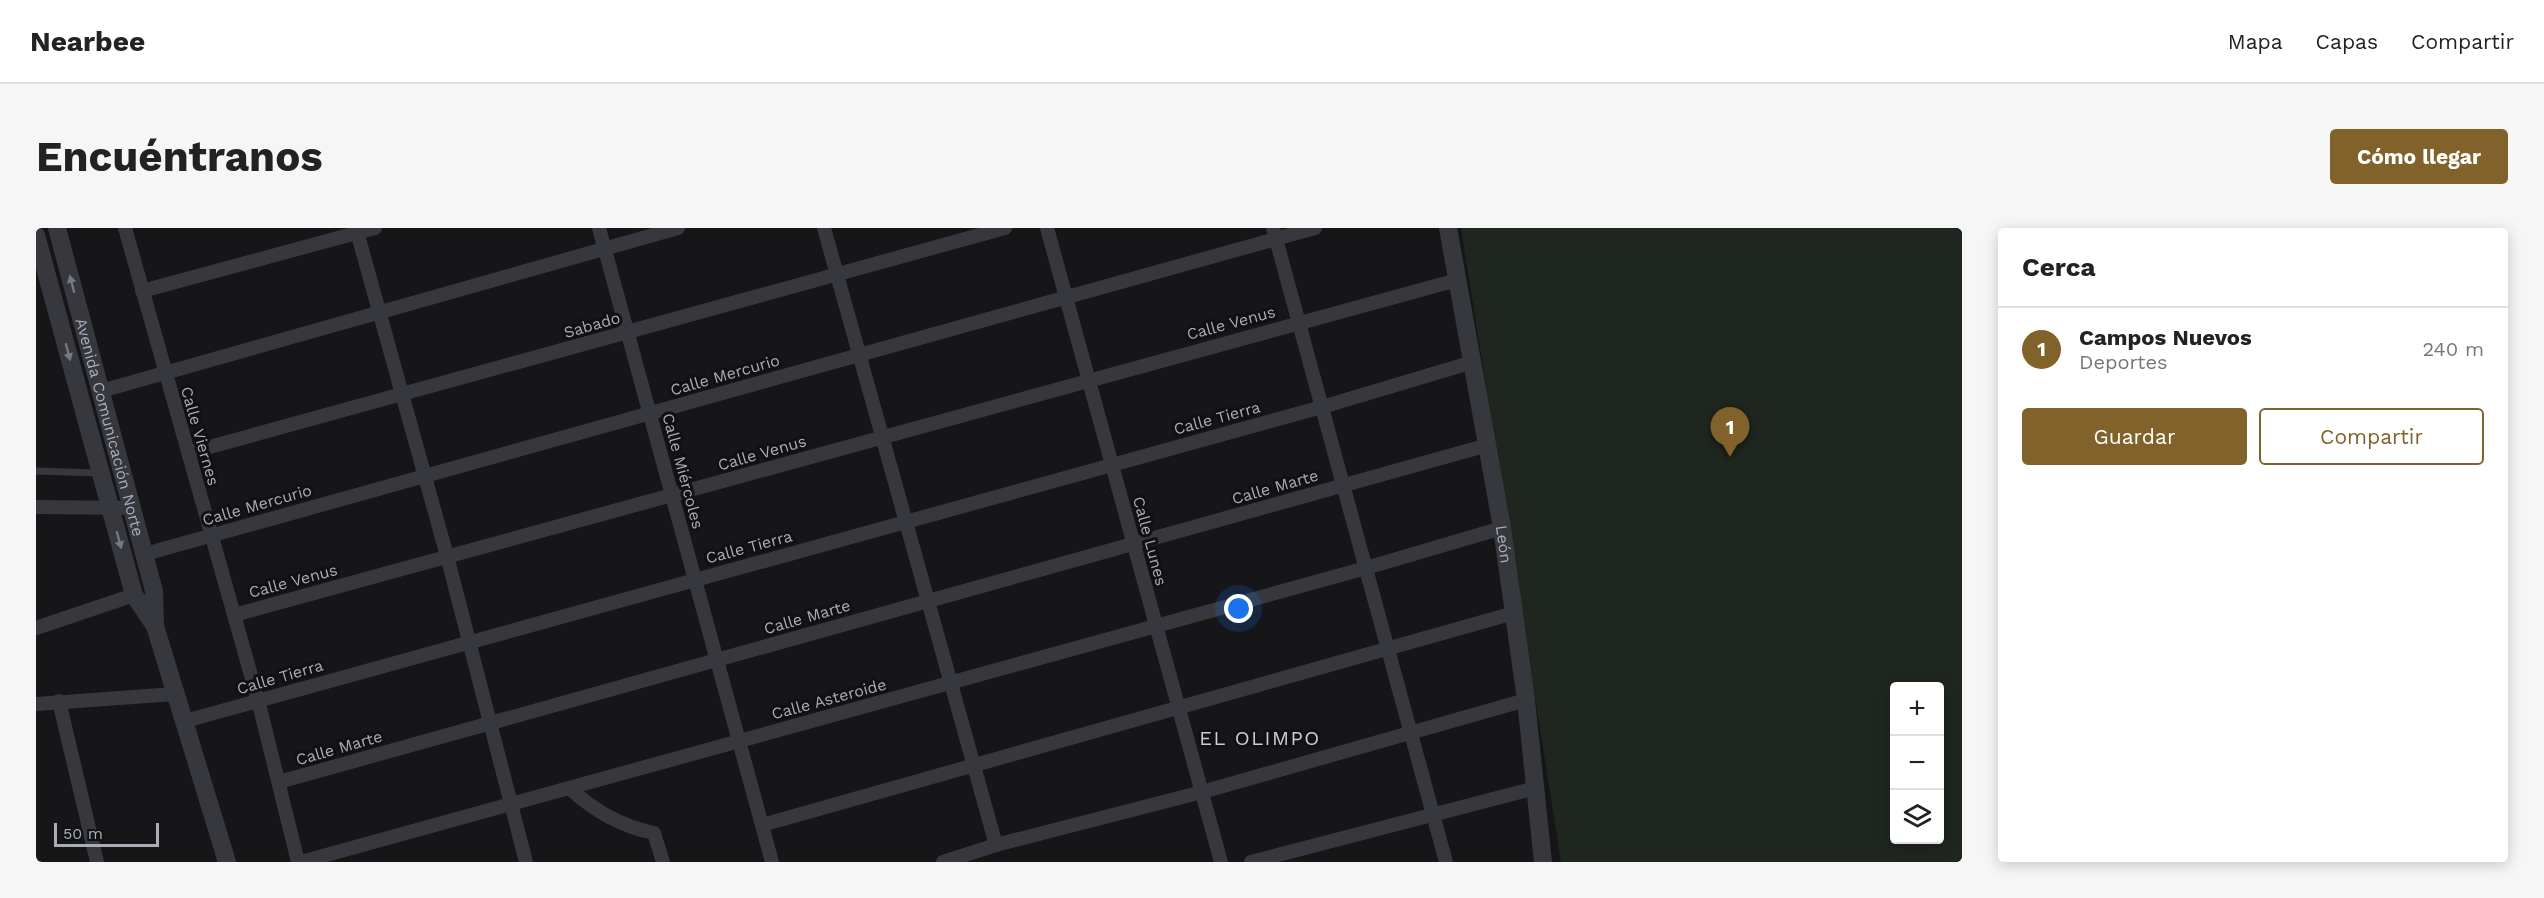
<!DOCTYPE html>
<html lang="es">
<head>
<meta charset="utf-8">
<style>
	:root { --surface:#fff; --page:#f6f6f6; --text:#222; --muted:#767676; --line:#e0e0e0; --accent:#80622a }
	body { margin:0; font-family:"Work Sans",sans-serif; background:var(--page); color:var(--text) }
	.controls { position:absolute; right:18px; bottom:18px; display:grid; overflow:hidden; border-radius:6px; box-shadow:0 3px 15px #0003 }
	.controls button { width:54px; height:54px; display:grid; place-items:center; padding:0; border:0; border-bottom:2px solid var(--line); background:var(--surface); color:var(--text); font:30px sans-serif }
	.scale { position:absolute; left:18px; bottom:15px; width:105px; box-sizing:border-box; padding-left:6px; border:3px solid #a8adb8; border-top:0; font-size:16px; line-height:21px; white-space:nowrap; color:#a8adb8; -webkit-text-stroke:4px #111113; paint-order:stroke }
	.you { position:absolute; left:1203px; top:381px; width:21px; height:21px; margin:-15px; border:4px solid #fff; border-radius:50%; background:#1a73e8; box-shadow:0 0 0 9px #1a73e833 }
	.badge { display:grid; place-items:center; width:39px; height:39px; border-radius:50%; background:var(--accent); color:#fff; font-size:20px; font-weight:700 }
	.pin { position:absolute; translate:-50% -50px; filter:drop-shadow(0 2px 3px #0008) }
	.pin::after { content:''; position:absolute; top:32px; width:21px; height:18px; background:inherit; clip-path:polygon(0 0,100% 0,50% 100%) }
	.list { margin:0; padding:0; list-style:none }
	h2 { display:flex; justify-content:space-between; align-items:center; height:78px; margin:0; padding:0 24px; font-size:26px }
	h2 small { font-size:20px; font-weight:400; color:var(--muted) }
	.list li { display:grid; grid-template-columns:39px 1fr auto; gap:18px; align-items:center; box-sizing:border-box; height:84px; padding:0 24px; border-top:2px solid var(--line) }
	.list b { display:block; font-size:22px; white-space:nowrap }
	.list p { margin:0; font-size:20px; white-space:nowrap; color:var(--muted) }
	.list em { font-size:20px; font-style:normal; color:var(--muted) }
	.actions { display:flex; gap:12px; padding:18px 24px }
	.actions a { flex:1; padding:14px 0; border:2px solid var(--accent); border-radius:6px; text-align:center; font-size:21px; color:var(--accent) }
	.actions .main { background:var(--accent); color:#fff }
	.icon { flex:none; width:33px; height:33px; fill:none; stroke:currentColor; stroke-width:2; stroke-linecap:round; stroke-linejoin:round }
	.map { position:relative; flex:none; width:1926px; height:634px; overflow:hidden; border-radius:6px }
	header { display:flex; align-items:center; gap:36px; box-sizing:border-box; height:84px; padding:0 30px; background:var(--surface); border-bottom:2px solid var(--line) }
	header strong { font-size:28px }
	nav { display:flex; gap:33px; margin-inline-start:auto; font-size:21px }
	.intro { display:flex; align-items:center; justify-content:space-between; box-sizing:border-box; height:144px; padding:0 36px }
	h1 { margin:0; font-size:42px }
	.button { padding:15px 27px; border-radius:6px; background:var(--accent); color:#fff; font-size:21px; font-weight:700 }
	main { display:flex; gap:36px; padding:0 36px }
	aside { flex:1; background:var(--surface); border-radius:6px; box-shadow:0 3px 15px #0003 }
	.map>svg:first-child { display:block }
</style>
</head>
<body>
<header>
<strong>Nearbee</strong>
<nav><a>Mapa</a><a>Capas</a><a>Compartir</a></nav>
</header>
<div class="intro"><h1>Encuéntranos</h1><a class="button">Cómo llegar</a></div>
<main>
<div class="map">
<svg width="1926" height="634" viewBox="0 0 1926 634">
	<rect width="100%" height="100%" fill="#161618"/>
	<path fill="#1e261f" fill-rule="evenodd" d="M1425,0H1926V634H1525ZM1858,458H1904V612H1858Z"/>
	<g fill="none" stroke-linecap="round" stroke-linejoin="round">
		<polyline stroke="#37383d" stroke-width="7" points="0,243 62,245"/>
		<g stroke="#37383d" stroke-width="14">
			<polyline points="89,0 222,472 262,634"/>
			<polyline points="320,0 411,328 490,634"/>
			<polyline points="563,0 736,634"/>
			<polyline points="788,0 960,617"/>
			<polyline points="1011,0 1185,634"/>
			<polyline points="1237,0 1410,634"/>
			<polyline points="106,63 339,0"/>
			<polyline points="65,163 642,0"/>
			<polyline points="152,225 969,0"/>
			<polyline points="0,279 96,280"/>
			<polyline points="109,326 1279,0"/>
			<polyline points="198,387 1421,52"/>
			<polyline points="0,400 98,367"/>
			<polyline points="23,473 61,634"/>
			<polyline points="0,476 139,466"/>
			<polyline points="149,493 1286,179 1437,134"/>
			<polyline points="243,554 1452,217"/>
			<path d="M533,560C559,583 584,598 618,605L627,634"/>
			<polyline points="726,597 1478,385"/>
			<polyline points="265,634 1330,340 1466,300"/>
			<polyline points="907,634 960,617 1166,564 1490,472"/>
			<polyline points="1215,634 1500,560"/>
		</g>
		<g stroke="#37383d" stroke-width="18">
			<path id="s1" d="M21,0L118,363L119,398L191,634"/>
			<path id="s2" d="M1412,0L1466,300L1490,472L1507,634"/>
			<polyline points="0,7 98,367 119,398"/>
		</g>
	</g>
	<defs><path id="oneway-solid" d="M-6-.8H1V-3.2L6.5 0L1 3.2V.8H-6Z" transform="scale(1.5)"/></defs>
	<g fill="#757881">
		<use href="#oneway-solid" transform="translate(36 56) rotate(-105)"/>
		<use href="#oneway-solid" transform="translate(32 124) rotate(75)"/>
		<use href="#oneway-solid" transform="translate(83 312) rotate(75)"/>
	</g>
	<g text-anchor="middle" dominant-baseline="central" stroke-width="6" stroke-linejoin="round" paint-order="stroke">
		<g font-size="16" fill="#a8adb8" stroke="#111113">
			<text transform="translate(1195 95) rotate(-15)">Calle Venus</text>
			<text transform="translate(556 97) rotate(-16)">Sabado</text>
			<text transform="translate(689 147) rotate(-16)">Calle Mercurio</text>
			<text transform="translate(1181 190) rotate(-15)">Calle Tierra</text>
			<text stroke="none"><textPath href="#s1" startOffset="206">Avenida Comunicación Norte</textPath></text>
			<text transform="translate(164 208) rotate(74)">Calle Viernes</text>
			<text transform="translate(726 225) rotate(-16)">Calle Venus</text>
			<text transform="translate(647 243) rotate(75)">Calle Miércoles</text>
			<text transform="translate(1239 259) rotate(-16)">Calle Marte</text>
			<text transform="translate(221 277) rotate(-16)">Calle Mercurio</text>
			<text transform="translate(1114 313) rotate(75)">Calle Lunes</text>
			<text stroke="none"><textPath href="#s2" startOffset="321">León</textPath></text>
			<text transform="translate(713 319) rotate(-15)">Calle Tierra</text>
			<text transform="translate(257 353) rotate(-15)">Calle Venus</text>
			<text transform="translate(771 389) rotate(-16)">Calle Marte</text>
			<text transform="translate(244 449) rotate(-16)">Calle Tierra</text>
			<text transform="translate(793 471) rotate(-15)">Calle Asteroide</text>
			<text transform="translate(303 520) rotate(-16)">Calle Marte</text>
		</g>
		<g font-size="20" letter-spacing="1.5" fill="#c9ccd4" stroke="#111113">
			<text x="1224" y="510">EL OLIMPO</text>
		</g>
	</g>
</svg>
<div class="controls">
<button>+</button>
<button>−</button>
<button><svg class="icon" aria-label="layers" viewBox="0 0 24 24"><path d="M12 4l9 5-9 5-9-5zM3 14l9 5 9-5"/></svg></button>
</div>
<div class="scale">50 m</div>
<div class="you"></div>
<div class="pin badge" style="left:1694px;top:229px">1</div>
</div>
<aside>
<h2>Cerca<small></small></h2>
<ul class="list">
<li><span class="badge">1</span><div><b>Campos Nuevos</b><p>Deportes</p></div><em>240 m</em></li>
</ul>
<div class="actions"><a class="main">Guardar</a><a>Compartir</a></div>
</aside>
</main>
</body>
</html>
